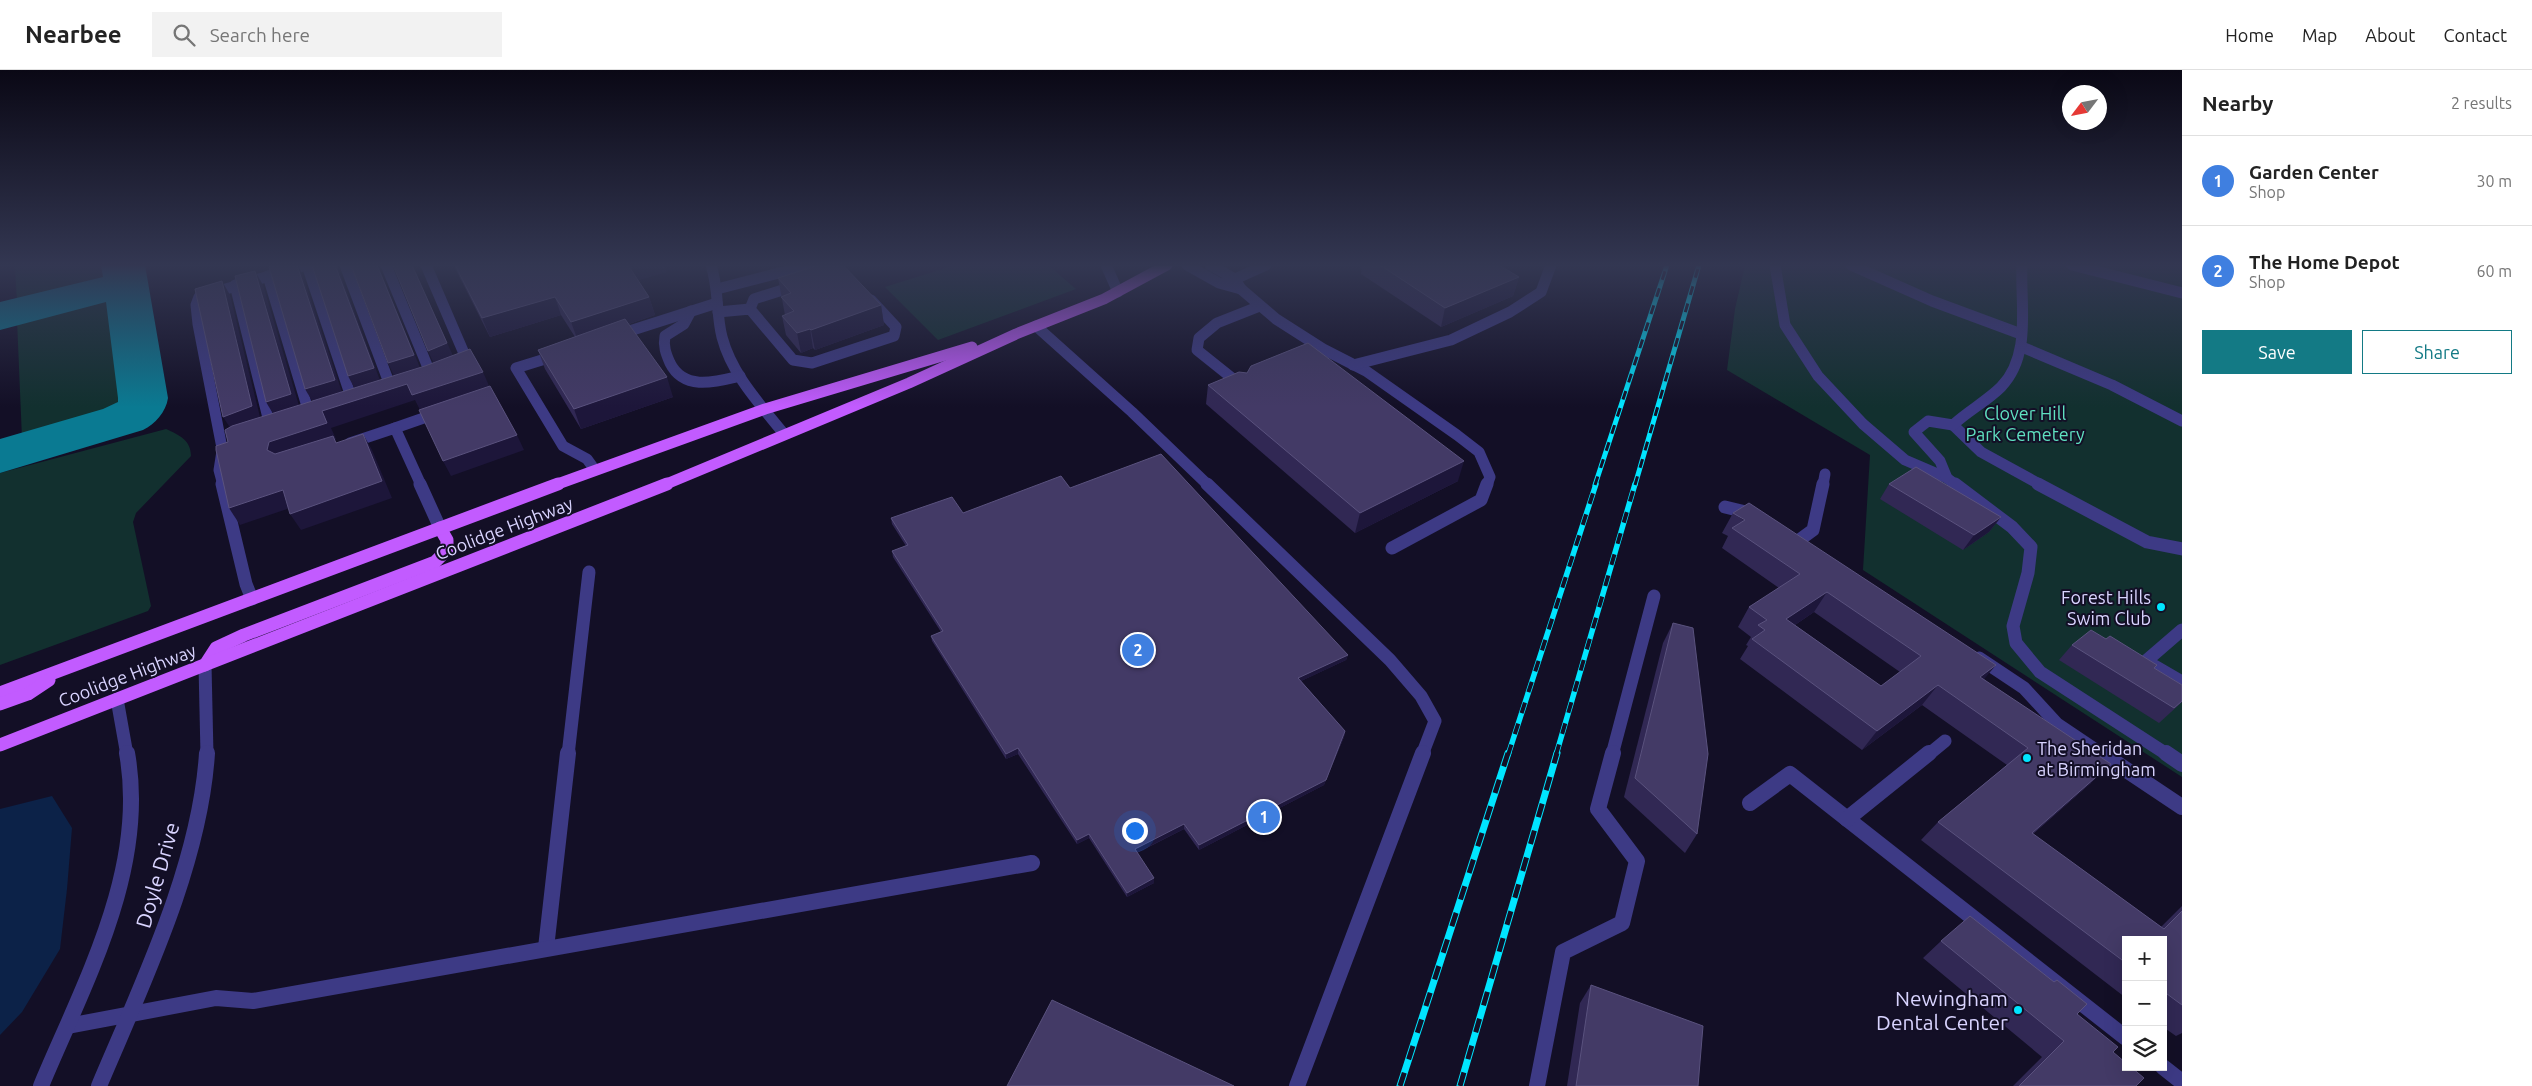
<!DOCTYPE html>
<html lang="en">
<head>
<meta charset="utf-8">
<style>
	:root { --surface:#fff; --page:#f2f2f2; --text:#222; --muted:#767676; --line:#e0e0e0; --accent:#137a85 }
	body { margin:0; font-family:Ubuntu,sans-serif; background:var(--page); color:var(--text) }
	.controls { position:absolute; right:15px; bottom:15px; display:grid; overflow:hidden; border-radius:0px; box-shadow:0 5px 20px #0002 }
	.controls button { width:45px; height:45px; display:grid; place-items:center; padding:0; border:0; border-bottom:1px solid var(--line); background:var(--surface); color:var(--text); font:25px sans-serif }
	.compass { position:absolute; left:2062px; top:15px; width:45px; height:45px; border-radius:50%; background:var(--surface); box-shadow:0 5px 20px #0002; rotate:238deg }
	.you { position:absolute; left:1134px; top:760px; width:18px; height:18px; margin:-12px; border:4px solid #fff; border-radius:50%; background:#1a73e8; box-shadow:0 0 0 8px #1a73e833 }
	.badge { display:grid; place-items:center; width:32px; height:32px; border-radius:50%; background:var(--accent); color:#fff; font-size:16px; font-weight:700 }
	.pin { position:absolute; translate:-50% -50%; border:2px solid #fff; box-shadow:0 1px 5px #0006 }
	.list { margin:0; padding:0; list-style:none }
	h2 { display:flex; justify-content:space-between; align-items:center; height:65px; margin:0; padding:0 20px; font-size:21px }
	h2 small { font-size:16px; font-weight:400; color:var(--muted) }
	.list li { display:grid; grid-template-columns:32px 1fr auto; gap:15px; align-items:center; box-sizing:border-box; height:90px; padding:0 20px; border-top:1px solid var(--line) }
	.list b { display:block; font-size:19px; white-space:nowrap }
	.list p { margin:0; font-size:16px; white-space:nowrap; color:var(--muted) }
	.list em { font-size:16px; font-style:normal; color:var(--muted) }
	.actions { display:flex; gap:10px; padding:15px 20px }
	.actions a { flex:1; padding:11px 0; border:1px solid var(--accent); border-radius:0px; text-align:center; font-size:18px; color:var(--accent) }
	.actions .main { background:var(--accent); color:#fff }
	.icon { flex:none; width:28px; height:28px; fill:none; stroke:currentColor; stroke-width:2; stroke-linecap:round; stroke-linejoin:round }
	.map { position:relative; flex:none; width:2182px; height:1016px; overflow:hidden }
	header { display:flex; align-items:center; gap:30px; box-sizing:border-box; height:70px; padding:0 25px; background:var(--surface); border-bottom:1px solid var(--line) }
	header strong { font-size:24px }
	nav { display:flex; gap:28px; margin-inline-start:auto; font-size:18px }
	.search { width:350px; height:45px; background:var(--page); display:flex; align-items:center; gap:12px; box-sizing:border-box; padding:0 18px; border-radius:0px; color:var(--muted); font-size:19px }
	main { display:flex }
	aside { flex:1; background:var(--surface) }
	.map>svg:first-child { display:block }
</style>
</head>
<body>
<header>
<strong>Nearbee</strong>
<div class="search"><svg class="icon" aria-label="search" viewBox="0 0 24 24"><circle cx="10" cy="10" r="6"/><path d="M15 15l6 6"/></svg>Search here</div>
<nav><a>Home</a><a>Map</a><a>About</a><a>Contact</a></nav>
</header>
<main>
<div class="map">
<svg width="2182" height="1016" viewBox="0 0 2182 1016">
	<rect width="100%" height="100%" fill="#130f26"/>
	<g fill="#12302f">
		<polygon points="15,195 111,195 106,212 56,227 20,234 17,234"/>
		<polygon points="955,195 1048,195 1076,219 938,270 885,217"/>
		<polygon points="1745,195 2182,195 2182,707 1863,500 1870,385 1727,300 1735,239"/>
		<path d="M109,226C127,255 132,306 125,339L67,360L22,369L17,250L65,234Z"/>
		<path d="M166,359C179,365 191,370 191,386L136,443L133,452L151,536L148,541L0,595V403Z"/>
	</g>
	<polygon fill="#0c2248" points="52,726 72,758 67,819 60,879 22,942 0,965 0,739"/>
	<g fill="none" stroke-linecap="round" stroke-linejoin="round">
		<path fill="#0a7a92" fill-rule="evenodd" d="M101,195H145L168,328C166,342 155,354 143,360L0,403V369L103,339L118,332V328L106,232L0,260V232L103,207Z"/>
		<g stroke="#3d3a85" stroke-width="11">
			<polyline points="307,195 352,330"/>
			<polyline points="345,195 391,318"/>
			<polyline points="386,195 431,305"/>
			<polyline points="426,195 463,281 464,290 459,294"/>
			<path d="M711,195C719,219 716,244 722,267C732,305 760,334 784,364"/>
			<polyline points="1106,195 1118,222"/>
			<polyline points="1187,195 1219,213 1241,219 1235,209 1210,195"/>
			<polyline points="1775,195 1785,255 1818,306 1863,354 1905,390 1947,408"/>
			<polyline points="1851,195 1932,231 2021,264"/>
			<polyline points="2072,195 2182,223"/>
			<polyline points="268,206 309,343"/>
			<polyline points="1235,209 1266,195"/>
			<polyline points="235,215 270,356"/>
			<polyline points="717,219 810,195"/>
			<polyline points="1241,219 1276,249 1323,279 1366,301 1457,365 1479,382 1490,407 1487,415"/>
			<polyline points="750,239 754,229 795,216"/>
			<path d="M691,241L684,254L665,266C663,276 666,284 670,293C684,321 715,312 740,306"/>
			<polyline points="718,242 750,239 793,290 812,293 894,266 896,257 871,230"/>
			<polyline points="1036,256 1132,342 1208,415"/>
			<polyline points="617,265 717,233"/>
			<polyline points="2022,277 2112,315 2182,351"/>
			<polyline points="558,285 516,298 563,376 587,389 595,400"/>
			<polyline points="1353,295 1451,270 1510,242 1541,222 1551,195"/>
			<polyline points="1242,316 1197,280 1199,268 1217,253 1260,236"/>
			<polyline points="1953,355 1981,382 2041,415"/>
			<polyline points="395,358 438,343"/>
			<polyline points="350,373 395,358 421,415"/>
			<polyline points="222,378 198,254 196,235 199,227 306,195"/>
			<polyline points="222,381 219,400 223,415"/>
			<polyline points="1823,415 1825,404"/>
			<path d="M1956,415L1947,408L1940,391L1914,362L1928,351L1953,355C1968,341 1987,331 2001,317C2032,285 2020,235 2022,195"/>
		</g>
		<g stroke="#3d3a85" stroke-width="13">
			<polyline points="222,414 246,514 252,529"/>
			<polyline points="420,414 440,458"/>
			<polyline points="1207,414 1390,590 1421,626 1435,651 1422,685"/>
			<polyline points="1955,414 2012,457 2031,477 2028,503 2013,556 2016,573 2040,602 2168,685"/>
			<polyline points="2038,414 2147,472 2182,479"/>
			<polyline points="1725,437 1754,444"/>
			<polyline points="1798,471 1813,460 1823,414"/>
			<polyline points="1392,478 1481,430 1487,414"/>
			<polyline points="2182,560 2146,591 2182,612"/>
			<polyline points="1979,588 2024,618 2057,654 2103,685"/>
			<polyline points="205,595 207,685"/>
			<polyline points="117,629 127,685"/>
			<polyline points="568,685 589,502"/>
			<polyline points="1612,685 1654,526"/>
			<polyline points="1928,685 1945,671"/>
		</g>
		<g stroke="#3d3a85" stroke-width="16">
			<polyline points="2101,683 2182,737"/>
			<polyline points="2166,683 2182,694"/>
			<polyline points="1750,733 1790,704 2126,968"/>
			<polyline points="1847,749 1929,683"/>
			<polyline points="546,878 568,683"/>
			<polyline points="68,956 216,928 253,931 1032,793"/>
			<polyline points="2163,997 2182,1012"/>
			<path d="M41,1016C84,913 148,799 127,683"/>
			<path d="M99,1016C142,914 200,795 207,683"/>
			<polyline points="1297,1016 1423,683"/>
			<polyline points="1537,1016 1563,882 1622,853 1637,791 1598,739 1613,683"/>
		</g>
		<g stroke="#c25bff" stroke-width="11">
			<polyline points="555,415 765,339 972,277"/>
			<polyline points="664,415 909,313 1016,264 1104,229 1167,195"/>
		</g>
		<g stroke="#c25bff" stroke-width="13">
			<polyline points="205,595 216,578 244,565 435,492 447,480 447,470 440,458"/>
			<polyline points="0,623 558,414"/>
			<polyline points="0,634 28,624 49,610"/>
			<polyline points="0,675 667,414"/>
		</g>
		<g stroke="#00e5ff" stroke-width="5">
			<g id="rail-far2">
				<polyline points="1595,415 1667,195"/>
				<polyline points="1635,415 1699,195"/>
			</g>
		</g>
		<g stroke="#00e5ff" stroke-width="5.5">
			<g id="rail-far1">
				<polyline points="1508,685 1596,414"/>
				<polyline points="1556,685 1635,414"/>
			</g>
		</g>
		<g stroke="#00e5ff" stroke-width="7">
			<g id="rail">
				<polyline points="1400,1016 1508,683"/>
				<polyline points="1460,1016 1557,683"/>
			</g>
		</g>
		<use href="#rail-far2" stroke="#130f26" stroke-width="3" stroke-dasharray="9" stroke-linecap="butt"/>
		<use href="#rail-far1" stroke="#130f26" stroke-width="4" stroke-dasharray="11" stroke-linecap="butt"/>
		<use href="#rail" stroke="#130f26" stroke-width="5" stroke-dasharray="14" stroke-linecap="butt"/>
	</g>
	<g fill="#312854" fill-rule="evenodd">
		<polygon points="454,195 664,195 666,202 638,210 649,227 655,245 629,254 673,327 581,359 545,299 538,280 575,267 561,245 490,267 458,204"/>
		<polygon points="1362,195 1499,195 1519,207 1513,226 1441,257 1361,204"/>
		<polygon points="778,208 881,235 884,255 815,280 813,278 801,283 786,265 782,246 785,245"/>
		<polygon points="1247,303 1458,411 1355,463 1206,334 1208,315"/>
		<polygon points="1889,414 2001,447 1989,462 1963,480 1880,429"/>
		<polygon points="1070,418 1348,585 1346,590 1301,611 1345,661 1344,667 1324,715 1199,780 1184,759 1137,783 1154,813 1127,827 1089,768 1077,774 1018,684 1006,689 932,571 931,566 941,562 893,487 892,481 906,476 892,454 891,448 963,443"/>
		<path d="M1733,443L1984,609L2091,713L2033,764L2161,857L2182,836V963L2176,966L2163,957V870H2126V928L1921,770L1938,752L2007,695L1922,635L1862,680L1740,589L1748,576L1746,575L1751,567L1738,557L1749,537L1779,518L1722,478L1728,466L1722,463ZM1814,542L1900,602L1881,616L1795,555Z"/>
		<polygon points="1673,553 1697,764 1685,783 1624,727 1663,573"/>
		<polygon points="2072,575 2154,598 2182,615 2182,632 2159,653 2059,590"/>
		<polygon points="1941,871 2077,944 2113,982 2136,1016 2013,1016 2042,987 1923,888"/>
		<polygon points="1591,915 1698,1016 1567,1016 1580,933"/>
	</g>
	<g fill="#1d163a">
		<polygon points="297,195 298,195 302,204 343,325 314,334 305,319"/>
		<polygon points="335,195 339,195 338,198 381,313 356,321 348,306"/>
		<polygon points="377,195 380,195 379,198 421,300 395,308 388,293"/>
		<polygon points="412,195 454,288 435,296 428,281"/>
		<polygon points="628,195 664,195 666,202 633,212"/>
		<polygon points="255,201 263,215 300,339 275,347 266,332"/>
		<polygon points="1519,207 1513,226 1441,257 1445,238"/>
		<polygon points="222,211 230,225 261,351 233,362 223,347"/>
		<polygon points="555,227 561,245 490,267 482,248"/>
		<polygon points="649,227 655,245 578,271 571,252"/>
		<polygon points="881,235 884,255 815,280 811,260"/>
		<polygon points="810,259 813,278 801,283 797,263"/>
		<polygon points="483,302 490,318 421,342 415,330 331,358 336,369 335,370 342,383 279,389 267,380 269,372 322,341 407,314"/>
		<polygon points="667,307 673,327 581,359 574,339"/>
		<polygon points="363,364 372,380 392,428 301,460 290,444"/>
		<polygon points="517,365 524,380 451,406 443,391"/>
		<polygon points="1464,391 1458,411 1355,463 1360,443"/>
		<polygon points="283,420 293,437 240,455 229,438"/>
		<polygon points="2001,447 1989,462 1963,480 1974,465"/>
		<polygon points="1827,522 1814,542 1774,569 1786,549"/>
		<polygon points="1348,585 1346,590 1297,613 1298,608"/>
		<polygon points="1996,595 1980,614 1980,607"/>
		<polygon points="1938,615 1922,635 1862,680 1877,661"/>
		<polygon points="1345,661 1344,667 1324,715 1199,780 1199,775"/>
		<polygon points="1018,678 1018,684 1006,689 1006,684"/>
		<polygon points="2111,694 2091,713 2012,781 2032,763"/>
		<polygon points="1184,754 1184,759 1134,784 1135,779"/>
		<polygon points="1089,764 1089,768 1077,774 1077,770"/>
		<polygon points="1154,808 1154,813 1127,827 1127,823"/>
	</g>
	<g fill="#433a66" stroke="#5a527e" fill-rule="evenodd">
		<polygon points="274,195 297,195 335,310 305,319 269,197"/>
		<polygon points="312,195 335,195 374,298 348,306"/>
		<polygon points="351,195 377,195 414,285 388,293"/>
		<polygon points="393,195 412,195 447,273 428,281"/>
		<polygon points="455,195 628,195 649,227 571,252 555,227 482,248"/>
		<polygon points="819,195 843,195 881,235 811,260 810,259 797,263 782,246 794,241 781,227 791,223 778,208"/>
		<polygon points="1380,195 1499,195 1519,207 1445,238"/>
		<polygon points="255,201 291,324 266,332 235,206"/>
		<polygon points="222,211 252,336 223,347 195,219"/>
		<polygon points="625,249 667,307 574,339 538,280"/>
		<polygon points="1308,273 1464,391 1360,443 1208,315 1239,302 1247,303 1251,296"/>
		<polygon points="470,279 483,302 412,325 407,314 322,341 327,353 269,372 267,380 275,384 333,366 336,373 363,364 382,411 290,444 283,420 229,438 216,380 216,376 228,372 225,360 232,356 425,296"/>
		<polygon points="490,316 517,365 443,391 419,340"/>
		<polygon points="1161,384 1348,585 1298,608 1345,661 1326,710 1199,775 1184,754 1135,779 1154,808 1127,823 1089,764 1077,770 1018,678 1006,684 931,566 943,561 892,481 908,475 891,448 952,427 963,443 1061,406 1070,418"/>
		<polygon points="1916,397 2001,447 1974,465 1889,414"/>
		<path d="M1749,433L1996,595L1980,607L2111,694L2032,763L2164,859L2182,841V935L2163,921V870H2126V893L1938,752L2028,678L1938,615L1877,661L1752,569L1765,560L1758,555L1767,550L1749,537L1800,504L1732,458L1745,450L1733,443ZM1827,522L1921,586L1881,616L1786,549Z"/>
		<polygon points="1673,553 1693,558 1708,684 1697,764 1635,708"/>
		<polygon points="2091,560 2106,569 2110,566 2157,595 2154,598 2182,615 2182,631 2174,638 2072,575"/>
		<polygon points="1970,846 2054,912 2057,910 2087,934 2077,944 2118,977 2113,982 2126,993 2126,997 2131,997 2144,1008 2136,1016 2019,1016 2064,971 1941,871"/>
		<polygon points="1591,915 1703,956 1698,1016 1576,1016"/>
		<polygon points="1052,930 1234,1016 1007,1016"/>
	</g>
	<linearGradient id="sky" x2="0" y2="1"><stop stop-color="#0a0815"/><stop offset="0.58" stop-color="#333752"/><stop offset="1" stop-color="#333752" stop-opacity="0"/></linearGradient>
	<rect width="2182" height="337" fill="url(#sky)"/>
	<g fill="#00e5ff" stroke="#130f26" stroke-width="2">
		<circle cx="2161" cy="537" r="5"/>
		<circle cx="2027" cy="688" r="5"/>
		<circle cx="2018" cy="940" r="5"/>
	</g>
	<g text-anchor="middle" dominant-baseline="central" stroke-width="4" stroke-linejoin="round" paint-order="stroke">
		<g font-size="18" fill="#5fe0c0" stroke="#130f26">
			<text x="2025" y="343">Clover Hill<tspan x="2025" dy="21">Park Cemetery</tspan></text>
		</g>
		<g font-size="18" fill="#d9d4ff" stroke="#130f26">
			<text transform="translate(504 458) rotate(-21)">Coolidge Highway</text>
			<text transform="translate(127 605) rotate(-21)">Coolidge Highway</text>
		</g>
		<g font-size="18" fill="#d9d4ff" stroke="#130f26" text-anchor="end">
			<text x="2151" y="527">Forest Hills<tspan x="2151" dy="21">Swim Club</tspan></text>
			<text x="2037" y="678" text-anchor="start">The Sheridan<tspan x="2037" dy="21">at Birmingham</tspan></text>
		</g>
		<g font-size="21" fill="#d9d4ff" stroke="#130f26">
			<text transform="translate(157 805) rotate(-74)">Doyle Drive</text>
		</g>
		<g font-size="21" fill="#d9d4ff" stroke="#130f26" text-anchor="end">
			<text x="2008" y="928">Newingham<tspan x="2008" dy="24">Dental Center</tspan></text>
		</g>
	</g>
</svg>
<div class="controls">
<button>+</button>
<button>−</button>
<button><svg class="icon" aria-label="layers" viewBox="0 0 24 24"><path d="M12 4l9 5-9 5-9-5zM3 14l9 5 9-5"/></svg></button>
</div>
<svg class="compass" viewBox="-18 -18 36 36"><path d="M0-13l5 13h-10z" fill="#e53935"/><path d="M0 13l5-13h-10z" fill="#767676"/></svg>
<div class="you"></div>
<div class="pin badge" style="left:1264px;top:747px;background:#3f7fe0">1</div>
<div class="pin badge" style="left:1138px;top:580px;background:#3f7fe0">2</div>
</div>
<aside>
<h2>Nearby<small>2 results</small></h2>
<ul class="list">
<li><span class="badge" style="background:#3f7fe0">1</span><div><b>Garden Center</b><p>Shop</p></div><em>30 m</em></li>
<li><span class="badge" style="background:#3f7fe0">2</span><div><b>The Home Depot</b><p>Shop</p></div><em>60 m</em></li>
</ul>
<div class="actions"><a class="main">Save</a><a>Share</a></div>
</aside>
</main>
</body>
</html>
